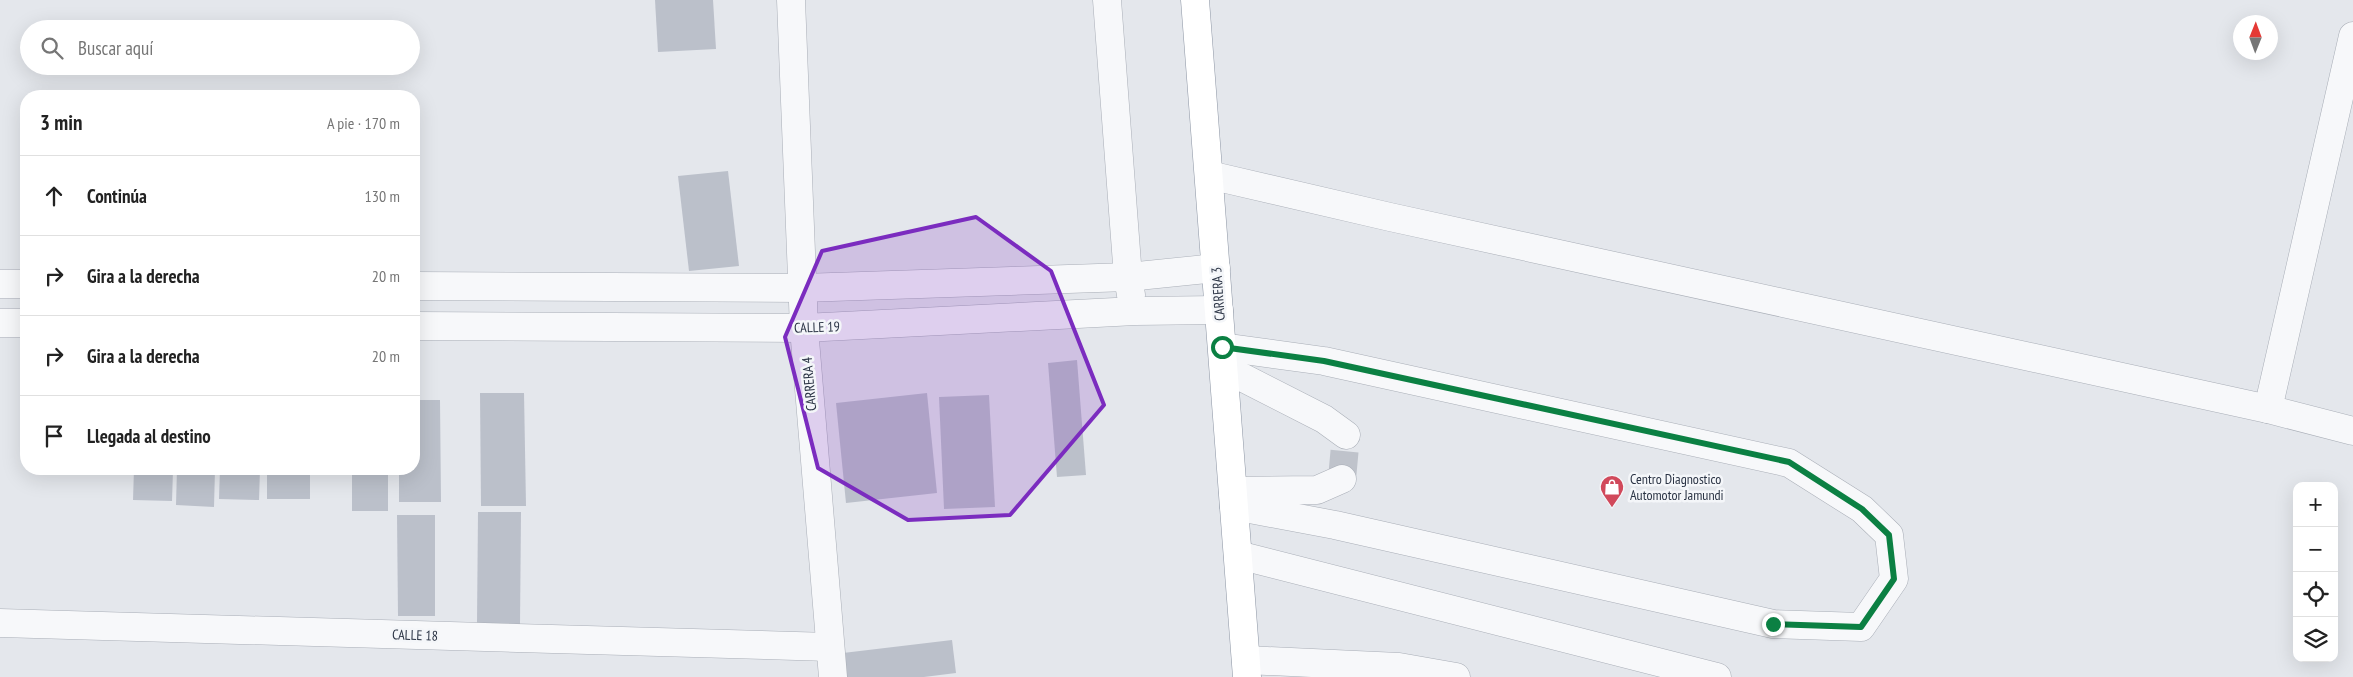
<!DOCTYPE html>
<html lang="es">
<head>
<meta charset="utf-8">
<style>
	:root { --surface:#fff; --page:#f2f2f2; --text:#222; --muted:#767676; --line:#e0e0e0 }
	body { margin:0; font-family:"PT Sans Narrow",sans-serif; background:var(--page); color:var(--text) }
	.controls { position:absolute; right:15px; bottom:15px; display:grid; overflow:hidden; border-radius:10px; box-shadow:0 5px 20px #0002 }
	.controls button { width:45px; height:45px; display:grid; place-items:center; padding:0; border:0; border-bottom:1px solid var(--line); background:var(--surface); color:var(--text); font:25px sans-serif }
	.compass { position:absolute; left:2233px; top:15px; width:45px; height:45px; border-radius:50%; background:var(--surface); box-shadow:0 5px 20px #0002; rotate:1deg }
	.stop { position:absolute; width:15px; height:15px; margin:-11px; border:4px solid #0b8043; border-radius:50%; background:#fff }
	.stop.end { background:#0b8043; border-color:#fff; box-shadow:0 1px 5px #0008 }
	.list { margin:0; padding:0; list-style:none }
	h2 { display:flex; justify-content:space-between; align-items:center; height:65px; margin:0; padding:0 20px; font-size:21px }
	h2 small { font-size:16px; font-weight:400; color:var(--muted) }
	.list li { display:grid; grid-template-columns:32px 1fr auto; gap:15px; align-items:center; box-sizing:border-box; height:80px; padding:0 20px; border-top:1px solid var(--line) }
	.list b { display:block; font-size:19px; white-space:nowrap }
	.list em { font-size:16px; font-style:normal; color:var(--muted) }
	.icon { flex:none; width:28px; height:28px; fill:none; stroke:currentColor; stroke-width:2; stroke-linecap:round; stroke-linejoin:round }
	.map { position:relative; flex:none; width:2353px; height:677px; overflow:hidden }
	.search { position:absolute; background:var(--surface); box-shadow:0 5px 20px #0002; left:20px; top:20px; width:400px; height:55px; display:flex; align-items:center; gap:12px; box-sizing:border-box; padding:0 18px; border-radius:28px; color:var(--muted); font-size:19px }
	.panel { position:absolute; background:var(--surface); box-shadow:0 5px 20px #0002; left:20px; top:90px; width:400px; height:385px; border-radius:20px }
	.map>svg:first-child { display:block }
</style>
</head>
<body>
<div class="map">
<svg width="2353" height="677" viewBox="0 0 2353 677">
	<rect width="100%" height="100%" fill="#e4e7ec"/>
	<g fill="#bbc0ca">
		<polygon points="655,0 713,0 716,49 658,52"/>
		<polygon points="728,171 739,266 689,271 678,176"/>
		<polygon points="1077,360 1086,475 1057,477 1048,363"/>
		<polygon points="480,393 524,393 526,506 481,506"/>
		<polygon points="927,393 937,493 846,503 836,403"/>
		<polygon points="989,395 995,507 944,509 939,397"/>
		<polygon points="414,400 440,400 441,502 399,502 399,469 414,469"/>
		<polygon points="134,469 173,469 172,501 133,500"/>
		<polygon points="177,469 215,469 214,507 176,505"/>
		<polygon points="220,469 260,469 259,500 219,499"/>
		<rect x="267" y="469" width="43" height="30"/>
		<rect x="352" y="469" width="36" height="42"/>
		<polygon points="478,512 521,512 520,624 477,623"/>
		<polygon points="397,515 435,515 435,616 398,616"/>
		<polygon points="952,640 956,673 924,677 846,677 843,653"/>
	</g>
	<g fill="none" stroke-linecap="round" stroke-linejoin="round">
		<polyline stroke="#bfc3cb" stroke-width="28" stroke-dasharray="28 14" stroke-linecap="butt" points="1342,479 1346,435"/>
		<g stroke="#a9aeb7" stroke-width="29">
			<g id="minor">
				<polyline points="791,0 804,328 833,677"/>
				<polyline points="1107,0 1128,277 1131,295"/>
				<polyline points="1209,175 1390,217 2268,409 2353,431"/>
				<polyline points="0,284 26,284"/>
				<polyline points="414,286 802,288 1128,277 1216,268"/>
				<polyline points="0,323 26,323"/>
				<polyline points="414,326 804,328 1135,311 1219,310"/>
				<polyline points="1222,347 1324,361 1789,463 1862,509 1889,535 1894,579 1861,627 1773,624 1335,525 1234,506"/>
				<polyline points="1224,368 1324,419 1346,435"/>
				<polyline points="2268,409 2353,36"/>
				<polyline points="1233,491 1317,490 1342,479"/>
				<polyline points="1238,555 1717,677"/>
				<polyline points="0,623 830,647"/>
				<polyline points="1246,660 1399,667 1456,677"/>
			</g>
		</g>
		<g stroke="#8b94a3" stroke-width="29">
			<polyline id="highway" points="1195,0 1247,677"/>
		</g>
		<use href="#minor" stroke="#f7f8fa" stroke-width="28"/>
		<use href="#highway" stroke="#fff" stroke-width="28"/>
	</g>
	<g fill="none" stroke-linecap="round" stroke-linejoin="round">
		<polyline stroke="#0b8043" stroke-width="6" points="1222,347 1324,361 1789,462 1862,509 1889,535 1894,579 1861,627 1773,624"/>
	</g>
	<path fill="#7b2cbf" fill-opacity="0.2" stroke="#7b2cbf" stroke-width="4" stroke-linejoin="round" d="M976,217L1051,271L1104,405L1010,515L908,520L818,468L785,337L822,251Z"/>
	<defs>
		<g id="shop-pin" transform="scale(1.25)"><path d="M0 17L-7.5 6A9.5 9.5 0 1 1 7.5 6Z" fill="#d1495b" stroke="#f4f6f9"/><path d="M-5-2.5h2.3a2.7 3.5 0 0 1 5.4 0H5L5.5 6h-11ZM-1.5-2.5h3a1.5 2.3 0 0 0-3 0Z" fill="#fff"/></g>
	</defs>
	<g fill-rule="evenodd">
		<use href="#shop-pin" x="1612" y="487"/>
	</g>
	<g text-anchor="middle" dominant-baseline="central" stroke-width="5" stroke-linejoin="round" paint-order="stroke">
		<g font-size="14" fill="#2b3445" stroke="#f4f6f9">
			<text transform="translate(1218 294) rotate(-94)">CARRERA 3</text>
			<text transform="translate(817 327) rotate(-2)">CALLE 19</text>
			<text transform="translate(809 384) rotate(-95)">CARRERA 4</text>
			<text transform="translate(415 635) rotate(2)">CALLE 18</text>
		</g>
		<g font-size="14" fill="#2b3445" stroke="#f4f6f9" text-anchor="start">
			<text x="1630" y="479">Centro Diagnostico<tspan x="1630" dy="16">Automotor Jamundi</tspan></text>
		</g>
	</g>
</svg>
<div class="controls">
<button>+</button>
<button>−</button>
<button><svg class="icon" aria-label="locate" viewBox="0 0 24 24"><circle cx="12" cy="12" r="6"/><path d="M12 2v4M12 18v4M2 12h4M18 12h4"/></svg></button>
<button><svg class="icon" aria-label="layers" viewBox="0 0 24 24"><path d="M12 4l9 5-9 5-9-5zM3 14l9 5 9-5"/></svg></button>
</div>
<svg class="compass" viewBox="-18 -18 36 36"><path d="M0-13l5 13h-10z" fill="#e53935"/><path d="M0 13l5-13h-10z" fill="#767676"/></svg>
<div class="stop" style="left:1222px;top:347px"></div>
<div class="stop end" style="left:1773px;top:624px"></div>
<div class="search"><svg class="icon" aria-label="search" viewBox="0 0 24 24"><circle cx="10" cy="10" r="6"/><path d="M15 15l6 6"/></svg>Buscar aquí</div>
<section class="panel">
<h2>3 min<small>A pie · 170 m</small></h2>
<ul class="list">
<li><svg class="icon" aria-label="ahead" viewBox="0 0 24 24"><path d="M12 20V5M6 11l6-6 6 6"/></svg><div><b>Continúa</b></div><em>130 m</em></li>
<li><svg class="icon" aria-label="right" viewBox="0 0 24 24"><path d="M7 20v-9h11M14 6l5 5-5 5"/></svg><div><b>Gira a la derecha</b></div><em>20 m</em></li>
<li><svg class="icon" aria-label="right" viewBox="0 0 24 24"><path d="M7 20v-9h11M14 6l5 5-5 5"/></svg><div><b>Gira a la derecha</b></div><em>20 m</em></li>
<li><svg class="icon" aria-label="arrive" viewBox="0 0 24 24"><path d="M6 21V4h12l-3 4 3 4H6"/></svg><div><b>Llegada al destino</b></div></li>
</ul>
</section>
</div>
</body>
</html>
